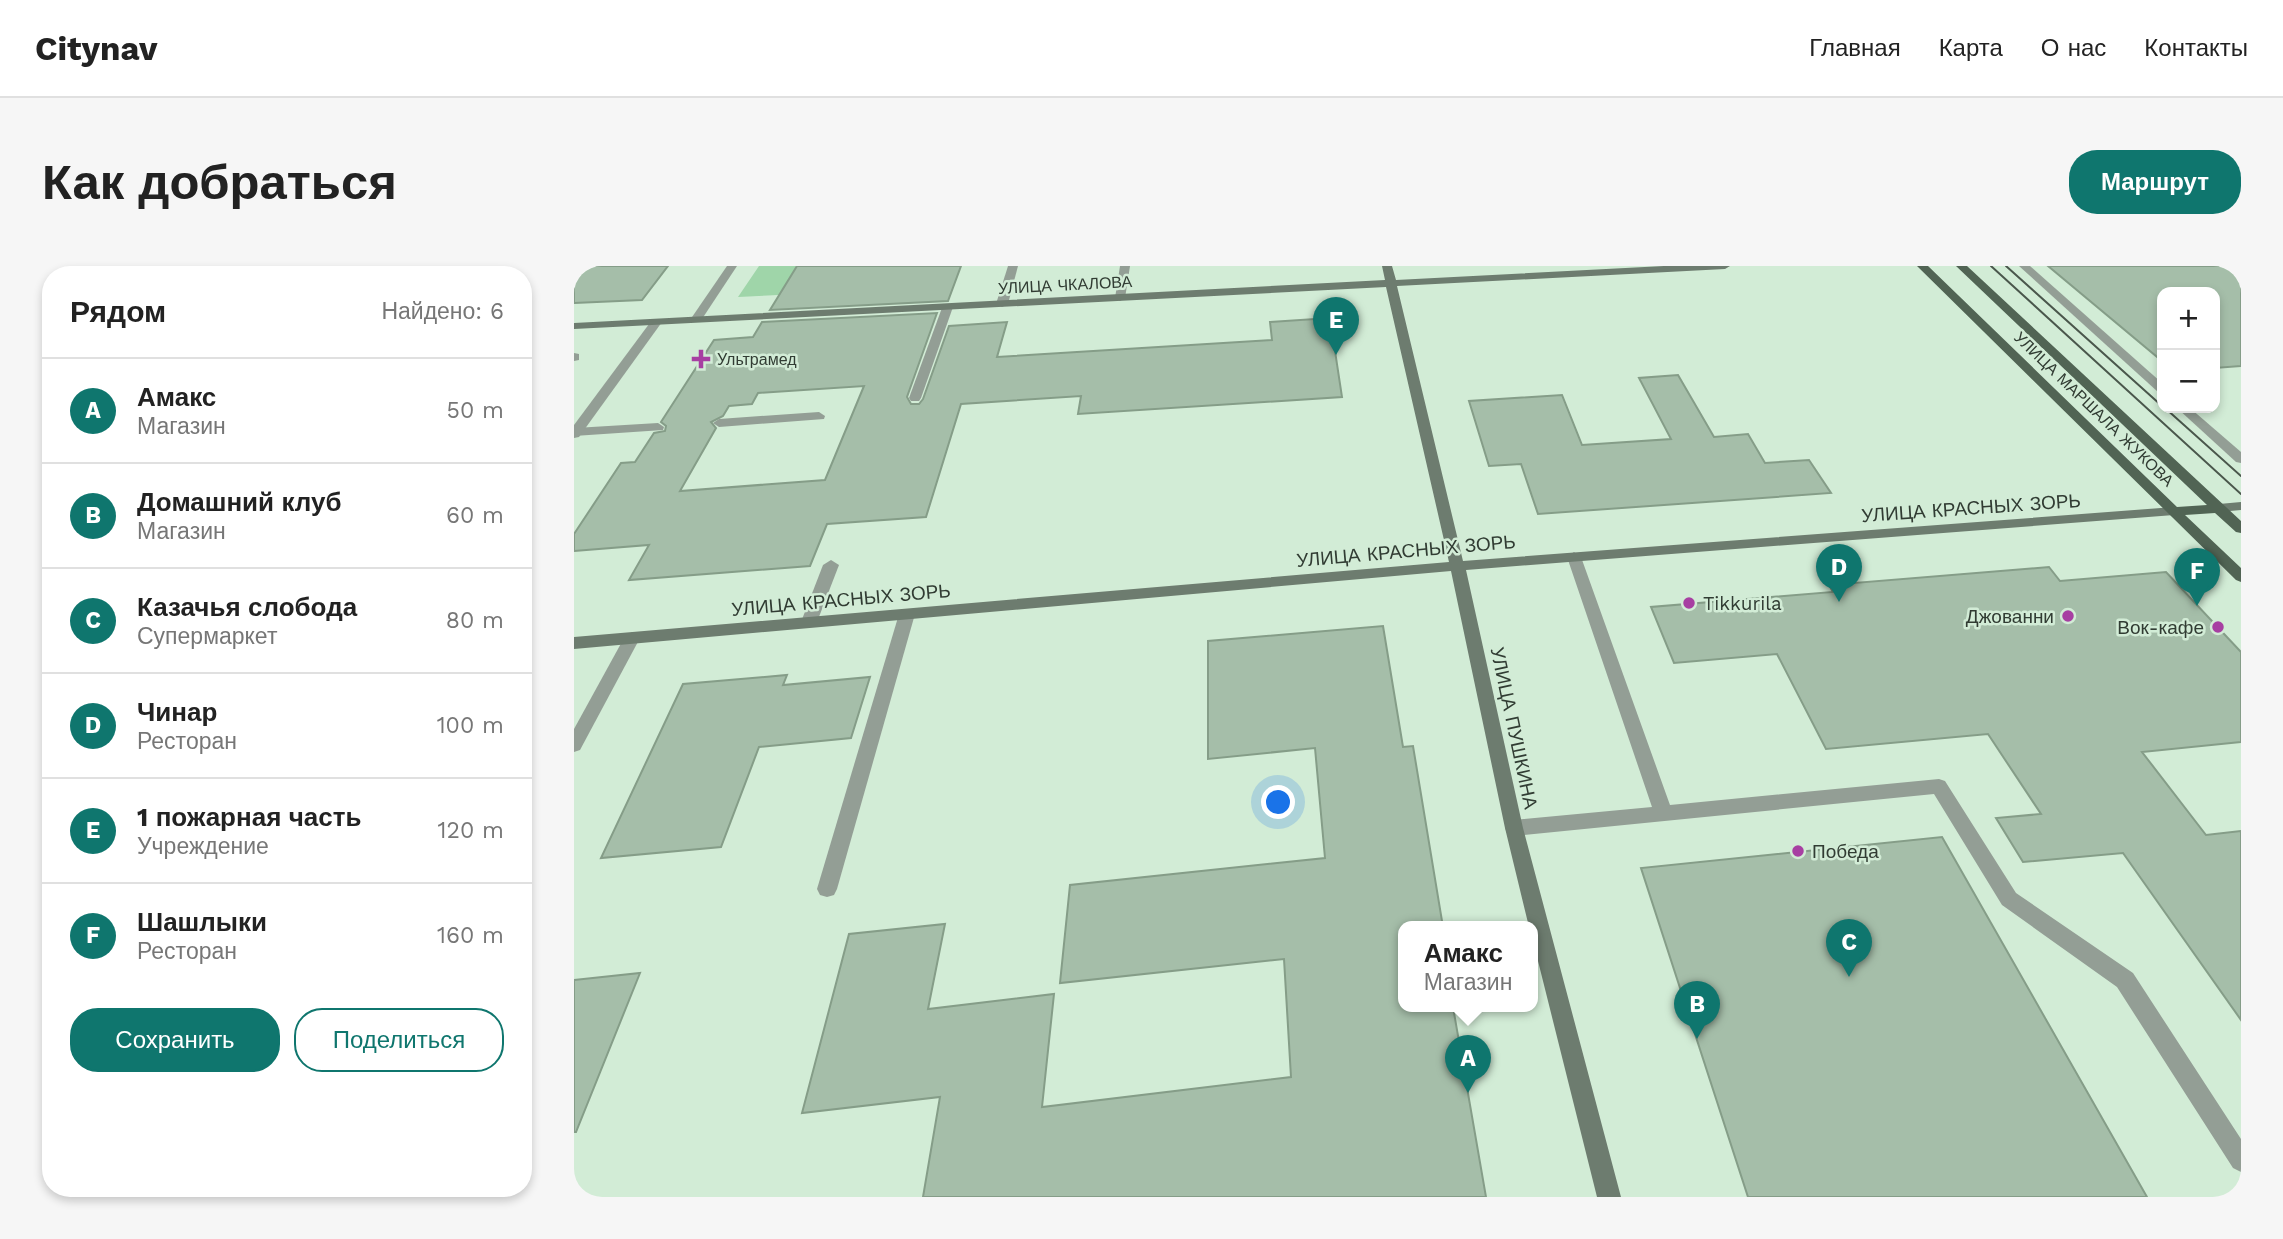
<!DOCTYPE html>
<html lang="ru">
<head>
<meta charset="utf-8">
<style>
	:root { --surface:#fff; --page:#f6f6f6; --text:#222; --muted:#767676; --line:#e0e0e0; --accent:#0f766e }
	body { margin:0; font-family:"Work Sans",sans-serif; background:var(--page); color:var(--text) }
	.controls { position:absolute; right:21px; top:21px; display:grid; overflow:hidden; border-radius:14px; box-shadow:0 4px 10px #0003 }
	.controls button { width:63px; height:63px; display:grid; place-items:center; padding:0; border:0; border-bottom:2px solid var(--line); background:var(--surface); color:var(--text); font:35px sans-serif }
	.you { position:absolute; left:705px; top:537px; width:24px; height:24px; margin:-18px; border:5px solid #fff; border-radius:50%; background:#1a73e8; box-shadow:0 0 0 10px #1a73e833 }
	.badge { display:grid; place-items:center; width:46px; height:46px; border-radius:50%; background:var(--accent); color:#fff; font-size:23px; font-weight:700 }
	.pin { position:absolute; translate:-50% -58px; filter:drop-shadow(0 2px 4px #0008) }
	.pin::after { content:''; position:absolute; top:37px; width:24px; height:21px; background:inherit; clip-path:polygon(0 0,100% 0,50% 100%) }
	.popup { position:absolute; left:824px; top:655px; width:140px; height:91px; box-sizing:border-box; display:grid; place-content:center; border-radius:14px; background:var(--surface); filter:drop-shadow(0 2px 5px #0005); font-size:23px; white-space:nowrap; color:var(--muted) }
	.popup b { font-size:26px; color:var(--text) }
	.popup::after { content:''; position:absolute; left:50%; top:100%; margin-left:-14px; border:14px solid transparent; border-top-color:var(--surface) }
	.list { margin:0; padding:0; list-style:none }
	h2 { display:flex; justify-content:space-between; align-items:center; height:91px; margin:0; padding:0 28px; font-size:30px }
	h2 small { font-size:23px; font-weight:400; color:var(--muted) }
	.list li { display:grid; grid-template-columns:46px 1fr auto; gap:21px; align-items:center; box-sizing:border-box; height:105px; padding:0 28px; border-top:2px solid var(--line) }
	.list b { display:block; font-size:26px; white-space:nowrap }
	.list p { margin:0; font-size:23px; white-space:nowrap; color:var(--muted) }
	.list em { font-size:23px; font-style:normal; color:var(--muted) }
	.actions { display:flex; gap:14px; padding:21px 28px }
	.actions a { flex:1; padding:16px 0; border:2px solid var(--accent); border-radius:28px; text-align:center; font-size:24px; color:var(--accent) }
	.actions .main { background:var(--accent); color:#fff }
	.map { position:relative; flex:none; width:1667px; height:931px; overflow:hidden; border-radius:28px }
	header { display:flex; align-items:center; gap:42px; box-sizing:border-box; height:98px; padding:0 35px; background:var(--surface); border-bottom:2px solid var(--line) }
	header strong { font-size:33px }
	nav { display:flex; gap:38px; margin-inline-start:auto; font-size:24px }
	.intro { display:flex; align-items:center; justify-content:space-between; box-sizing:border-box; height:168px; padding:0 42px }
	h1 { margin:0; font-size:49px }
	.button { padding:18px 32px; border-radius:28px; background:var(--accent); color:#fff; font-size:24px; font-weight:700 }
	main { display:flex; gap:42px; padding:0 42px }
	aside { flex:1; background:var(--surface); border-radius:28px; box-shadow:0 4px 10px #0003 }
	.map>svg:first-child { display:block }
</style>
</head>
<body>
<header>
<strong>Citynav</strong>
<nav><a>Главная</a><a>Карта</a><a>О нас</a><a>Контакты</a></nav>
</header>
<div class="intro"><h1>Как добраться</h1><a class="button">Маршрут</a></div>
<main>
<aside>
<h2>Рядом<small>Найдено: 6</small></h2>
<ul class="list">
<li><span class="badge">A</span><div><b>Амакс</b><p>Магазин</p></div><em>50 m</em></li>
<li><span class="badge">B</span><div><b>Домашний клуб</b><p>Магазин</p></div><em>60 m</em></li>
<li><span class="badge">C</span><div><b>Казачья слобода</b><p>Супермаркет</p></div><em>80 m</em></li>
<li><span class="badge">D</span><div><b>Чинар</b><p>Ресторан</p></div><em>100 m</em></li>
<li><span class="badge">E</span><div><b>1 пожарная часть</b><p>Учреждение</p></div><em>120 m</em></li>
<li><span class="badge">F</span><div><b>Шашлыки</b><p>Ресторан</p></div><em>160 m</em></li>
</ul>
<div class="actions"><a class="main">Сохранить</a><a>Поделиться</a></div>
</aside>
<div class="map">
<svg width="1667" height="931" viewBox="0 0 1667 931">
	<rect width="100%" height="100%" fill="#d2ecd6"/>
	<polygon fill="#9fd5a9" points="185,0 223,0 208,26 372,21 164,31"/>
	<g fill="#a5bea9" stroke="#859d88" stroke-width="2" fill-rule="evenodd">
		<polygon points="0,0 94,0 68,34 0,37"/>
		<polygon points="223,0 387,0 374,35 196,44"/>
		<polygon points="1474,0 1667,0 1667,100 1641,102 1641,26 1588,26 1588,95"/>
		<path d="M363,47L333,131L337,138H345L349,133L375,60L433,56L423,91L698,74L696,56L756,52L768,131L504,148L507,130L387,138L352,251L253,258L236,300L55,314L75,279L0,285V268L47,197L61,196L80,167L91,165L92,160L87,156L140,74L179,71L188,56ZM290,120L251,214L106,225L142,162L137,156L149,150L155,140L178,138L184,127Z"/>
		<polygon points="1104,109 1140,171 1174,168 1191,197 1235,194 1257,227 964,248 947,198 915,200 895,135 988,129 1008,179 1097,173 1065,112"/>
		<polygon points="1475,301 1486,315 1592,306 1667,386 1667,476 1568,486 1632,569 1667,565 1667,754 1549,587 1449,596 1422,552 1467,548 1414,468 1252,483 1203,388 1100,397 1077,341 1259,326 1255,319"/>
		<polygon points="809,360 829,481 839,480 869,661 829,661 829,741 879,741 912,931 349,931 366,831 228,847 275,668 371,658 354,743 480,728 468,841 717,811 710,693 486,717 496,619 751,592 741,482 634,493 634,375"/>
		<polygon points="213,409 209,419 296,411 277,472 185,481 147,581 27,592 109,418"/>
		<polygon points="1368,571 1573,931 1174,931 1067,602"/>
		<polygon points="66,707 2,866 0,866 0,714"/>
	</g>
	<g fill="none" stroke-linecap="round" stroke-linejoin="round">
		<g fill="#939e95" fill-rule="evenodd">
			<polygon points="434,0 444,0 434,38 428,41 422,38"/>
			<polygon points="546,0 556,0 551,32 546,35 541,32"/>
			<polygon points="369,39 379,41 347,132 345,135 337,135 335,132"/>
			<polygon points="0,87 5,88 5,94 0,95"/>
			<polygon points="245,146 251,150 250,153 145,161 139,157 145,153"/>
			<polygon points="84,157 90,161 89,164 0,170 1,162"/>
			<polygon points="1000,286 1007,291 1096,539 1365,513 1371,515 1442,627 1559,707 1667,873 1667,906 1659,902 1543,721 1428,639 1360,528 940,570 933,567 931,562 933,557 940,554 1078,541 993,291"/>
			<polygon points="257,294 265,299 243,356 241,360 229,360 227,356 249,299"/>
			<polygon points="333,343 341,348 263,623 260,629 253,631 246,629 243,623 325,348"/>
			<polygon points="58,366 66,372 6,484 0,486 0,463 50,372"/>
		</g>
		<g fill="#939e95" fill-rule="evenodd">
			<polygon points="153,0 163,0 126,56 118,56 116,54"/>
			<polygon points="1445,0 1456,0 1588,117 1588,127 1584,126"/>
			<polygon points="78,54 88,56 5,171 0,172 0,159"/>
			<polygon points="1603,142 1616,142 1667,186 1667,197 1662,196"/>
		</g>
		<g fill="#6d7c6f" fill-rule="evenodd">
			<polygon points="808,0 818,0 822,14 1090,0 1156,0 1151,3 823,20 889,295 1600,241 1607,245 1600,249 892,304 949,562 1047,931 1023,931 959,675 959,661 955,661 931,562 877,305 0,383 0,371 875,296 812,21 0,63 0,57 811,14"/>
			<polygon points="1667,236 1667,244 1645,246 1638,242 1645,238"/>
		</g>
		<polygon fill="#516454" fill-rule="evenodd" points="1343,0 1354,0 1603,241 1633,239 1382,0 1393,0 1667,255 1667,267 1662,266 1641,247 1611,249 1667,302 1667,316 1662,314"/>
		<g stroke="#4a574c" stroke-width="2">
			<polyline points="1417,0 1667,228"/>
			<polyline points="1432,0 1588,140"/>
			<polyline points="1591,142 1667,210"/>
		</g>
	</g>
	<g fill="#a73fa2" stroke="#d2ecd6" stroke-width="2.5">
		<path d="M123.5 82.5h7v7h7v7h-7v7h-7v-7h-7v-7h7z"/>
		<circle cx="1115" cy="337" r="7"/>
		<circle cx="1494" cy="350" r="7"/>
		<circle cx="1644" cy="361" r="7"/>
		<circle cx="1224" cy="585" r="7"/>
	</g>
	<g text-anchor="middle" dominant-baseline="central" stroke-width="5" stroke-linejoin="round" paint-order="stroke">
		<g font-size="16" fill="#313c33" stroke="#d2ecd6">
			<text transform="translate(491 19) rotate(-3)">УЛИЦА ЧКАЛОВА</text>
			<text transform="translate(1520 143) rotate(44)">УЛИЦА МАРШАЛА ЖУКОВА</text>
		</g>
		<g font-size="16" fill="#313c33" stroke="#d2ecd6" text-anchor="start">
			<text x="143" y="93">Ультрамед</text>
		</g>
		<g font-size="19" fill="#313c33" stroke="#d2ecd6">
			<text transform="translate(1397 242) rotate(-4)">УЛИЦА КРАСНЫХ ЗОРЬ</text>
			<text transform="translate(832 285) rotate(-5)">УЛИЦА КРАСНЫХ ЗОРЬ</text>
			<text transform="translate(267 334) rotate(-5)">УЛИЦА КРАСНЫХ ЗОРЬ</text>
			<text transform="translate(940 462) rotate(78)">УЛИЦА ПУШКИНА</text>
		</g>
		<g font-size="19" fill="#313c33" stroke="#d2ecd6" text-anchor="start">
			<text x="1129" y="337">Tikkurila</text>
			<text x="1480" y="350" text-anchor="end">Джованни</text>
			<text x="1630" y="361" text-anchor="end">Вок-кафе</text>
			<text x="1238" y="585">Победа</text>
		</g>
	</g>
</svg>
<div class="controls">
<button>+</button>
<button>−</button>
</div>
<div class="you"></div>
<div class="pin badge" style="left:894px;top:827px">A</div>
<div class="popup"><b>Амакс</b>Магазин</div>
<div class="pin badge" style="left:1123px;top:773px">B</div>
<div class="pin badge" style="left:1275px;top:711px">C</div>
<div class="pin badge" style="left:1265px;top:336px">D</div>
<div class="pin badge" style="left:762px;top:89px">E</div>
<div class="pin badge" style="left:1623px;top:340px">F</div>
</div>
</main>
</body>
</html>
